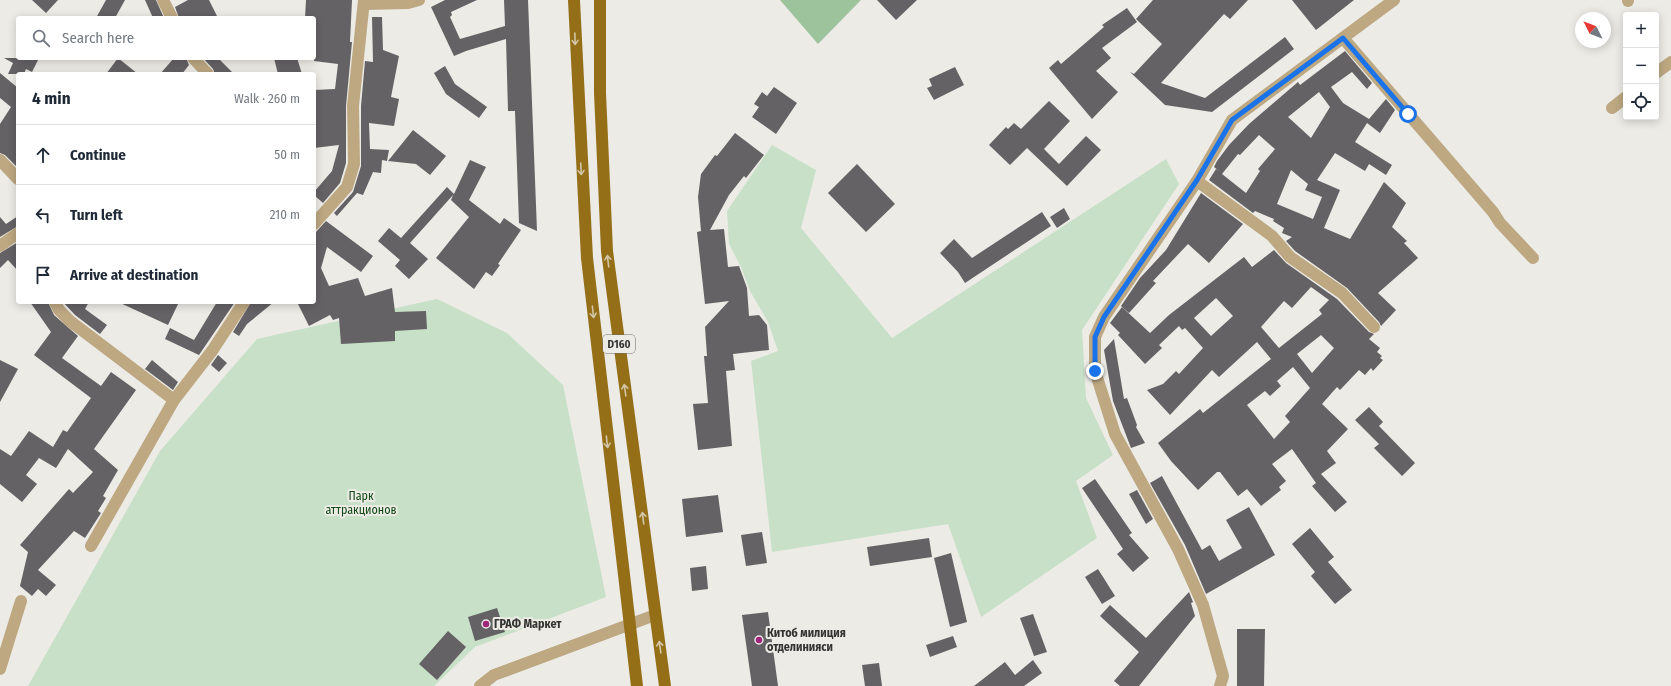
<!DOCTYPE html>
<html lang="en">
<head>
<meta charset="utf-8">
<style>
	:root { --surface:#fff; --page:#f2f2f3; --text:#1f2937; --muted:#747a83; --line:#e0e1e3 }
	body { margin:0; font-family:"Fira Sans Condensed",sans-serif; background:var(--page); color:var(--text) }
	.controls { position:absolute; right:12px; top:12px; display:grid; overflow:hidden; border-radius:4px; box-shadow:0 2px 10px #0003 }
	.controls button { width:36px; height:36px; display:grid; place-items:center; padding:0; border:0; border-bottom:1px solid var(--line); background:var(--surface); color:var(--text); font:20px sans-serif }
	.compass { position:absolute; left:1575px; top:12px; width:36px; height:36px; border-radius:50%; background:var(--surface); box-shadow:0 2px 10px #0003; rotate:312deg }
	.stop { position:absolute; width:12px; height:12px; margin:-9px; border:3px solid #1a73e8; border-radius:50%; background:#fff }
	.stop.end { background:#1a73e8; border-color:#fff; box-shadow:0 1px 4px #0008 }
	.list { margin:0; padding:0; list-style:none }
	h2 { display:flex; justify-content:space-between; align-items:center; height:52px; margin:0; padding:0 16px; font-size:17px }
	h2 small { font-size:13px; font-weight:400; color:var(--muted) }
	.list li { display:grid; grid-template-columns:26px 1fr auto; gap:12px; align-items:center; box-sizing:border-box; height:60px; padding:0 16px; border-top:1px solid var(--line) }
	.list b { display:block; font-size:15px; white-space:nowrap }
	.list em { font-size:13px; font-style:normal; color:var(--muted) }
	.icon { flex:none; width:22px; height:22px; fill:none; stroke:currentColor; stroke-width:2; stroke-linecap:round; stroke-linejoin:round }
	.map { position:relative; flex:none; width:1671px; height:686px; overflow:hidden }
	.search { position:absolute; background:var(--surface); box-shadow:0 2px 10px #0003; left:16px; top:16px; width:300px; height:44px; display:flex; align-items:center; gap:10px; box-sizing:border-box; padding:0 14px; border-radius:4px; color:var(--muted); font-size:15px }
	.panel { position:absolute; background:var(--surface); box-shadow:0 2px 10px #0003; left:16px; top:72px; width:300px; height:232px; border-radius:4px }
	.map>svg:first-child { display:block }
</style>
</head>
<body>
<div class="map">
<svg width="1671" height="686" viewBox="0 0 1671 686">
	<rect width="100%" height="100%" fill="#ecebe6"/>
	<g fill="#c8e0c7">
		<polygon points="772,145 816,170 801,228 892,338 1166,159 1179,184 1082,330 1086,398 1113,455 1076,481 1097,538 981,617 948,524 772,552 751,361 778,351 768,322 750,291 741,267 729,244 727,211"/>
		<polygon points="437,299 507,333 563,385 606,597 475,647 434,686 28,686 160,451 257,339"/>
	</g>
	<polygon fill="#9dc39c" points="780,0 861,0 818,44"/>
	<g fill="#646265" fill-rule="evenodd">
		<polygon points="32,0 58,0 46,13"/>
		<polygon points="106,0 125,0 115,18 96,18"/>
		<polygon points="145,0 156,0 164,18 153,18"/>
		<polygon points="188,0 209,0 218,18 179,18 175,7"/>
		<polygon points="306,0 352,0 350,42 352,42 346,106 346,163 340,183 323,203 314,195 314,192 332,171 339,145 314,148 314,90 335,89 338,64 314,61 314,18 305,18"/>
		<polygon points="445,0 477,0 451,12 452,15 450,17 460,39 505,26 504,0 528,0 537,231 519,223 515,111 508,111 506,39 466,51 454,56 431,7"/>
		<polygon points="877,0 917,0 896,20"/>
		<polygon points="1153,0 1248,0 1230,19 1224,14 1161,83 1205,98 1285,37 1294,49 1212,112 1165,105 1130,72 1134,74 1162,44 1136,19"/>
		<polygon points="1292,0 1354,0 1316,30"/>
		<polygon points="1127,8 1137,22 1102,48 1111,58 1096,71 1118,92 1092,119 1049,68 1058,60 1061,64 1104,27 1102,25"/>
		<polygon points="372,17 382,17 383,50 399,56 391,97 399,99 394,126 369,123 370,149 389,150 387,161 382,160 381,173 373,172 363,195 357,193 337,216 334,213 353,192 361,166 361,106 365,61 373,62"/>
		<path d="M1345,51L1372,83L1367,89L1352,72L1331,87L1343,103L1369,119L1386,99L1395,110L1380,133L1367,123L1355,142L1392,165L1386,175L1369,164L1365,171L1335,153L1317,180L1340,190L1324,228L1350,239L1384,182L1406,203L1392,227L1407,241L1404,243L1418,258L1378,293L1396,310L1381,326L1379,322L1347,288L1295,251L1286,241L1292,237L1282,233L1284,228L1273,221L1274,219L1255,211L1253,213L1209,180L1216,169L1219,171L1214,167L1217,161L1229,145L1249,124L1298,82L1300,85ZM1319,92L1330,107L1311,138L1288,117ZM1259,135L1275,149L1258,169L1260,171L1246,193L1222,174L1238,154L1240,155ZM1291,170L1308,184L1305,190L1322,197L1313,219L1277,204Z"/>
		<polygon points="4,58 39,58 32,72 26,69 24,74 8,74 13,63"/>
		<polygon points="118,58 138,74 106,74"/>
		<polygon points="174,58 186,58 189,65 182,74 160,74"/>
		<polygon points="203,58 218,58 234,74 215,74 213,69"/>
		<polygon points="274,58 297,58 302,74 278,74"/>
		<polygon points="445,66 455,84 487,107 479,118 446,94 434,73"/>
		<polygon points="955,67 964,85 934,100 927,88 932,86 929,79"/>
		<polygon points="0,73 18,88 18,168 5,155 0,153 0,124 11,107 0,98"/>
		<polygon points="774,87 797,103 776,134 752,117 759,107 754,104 762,92 767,96"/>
		<polygon points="1049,101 1070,121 1044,149 1059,164 1086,136 1101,150 1067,186 1027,148 1010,165 989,145 1006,127 1008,129 1014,123 1021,129"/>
		<polygon points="413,130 446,156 430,175 416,164 388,161"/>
		<polygon points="735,133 764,155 746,178 744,176 729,195 710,230 724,229 728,267 739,266 747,288 749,316 759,315 767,325 769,350 733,354 735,370 726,371 732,446 698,450 693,404 708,403 704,356 707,356 705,327 729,301 705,304 697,232 701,231 698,197 701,174 715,155 717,156"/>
		<polygon points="470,160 486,167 469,200 500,224 504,218 521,230 498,264 500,265 492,276 486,272 474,289 436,258 469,217 451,200 453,195 410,243 428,259 409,279 395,266 400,260 378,241 389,228 401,238 447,187 454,194"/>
		<polygon points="857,164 895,204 866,232 828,193"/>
		<polygon points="1201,193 1243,224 1209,263 1188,244 1153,281 1156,283 1129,313 1121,306 1140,278 1166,250"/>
		<polygon points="1064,208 1070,219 1057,228 1050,217"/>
		<polygon points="1042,212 1051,226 965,283 958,272 940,253 954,239 972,258"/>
		<polygon points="18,216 18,226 0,237 0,217 6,224"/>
		<polygon points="326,221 373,256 361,272 327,247 321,268 329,286 358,278 365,296 392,288 395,312 426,311 427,329 395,331 395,341 341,344 339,318 333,320 330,315 309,326 297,302 314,302 314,240 316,232"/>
		<polygon points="18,242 18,271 8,260 0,268 0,253"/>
		<path d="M1274,250L1286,263L1337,299L1369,332L1374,334L1369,339L1380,348L1377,352L1382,356L1380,358L1383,360L1373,371L1371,368L1365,375L1359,370L1340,390L1337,387L1322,404L1348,429L1327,451L1336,463L1321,474L1347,502L1335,512L1312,486L1316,483L1292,449L1272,464L1286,481L1279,487L1281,490L1261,506L1247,489L1238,496L1220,472H1217L1198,490L1171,461L1158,443L1200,409L1203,413L1271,359L1257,342L1219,377L1212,370L1170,415L1147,390L1163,384L1176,371L1179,374L1203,348L1185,328L1182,330L1179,326L1159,345L1162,348L1145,364L1118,335L1120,333L1110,323L1122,307L1150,333L1169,315L1244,257L1252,267ZM1311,287L1329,300L1319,310L1322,314L1279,348L1261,327L1284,301L1292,308ZM1216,298L1233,316L1211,336L1194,318ZM1321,335L1334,348L1312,373L1297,354ZM1293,367L1310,388L1285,416L1290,422L1274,439L1247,405L1265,391L1270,396L1281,386L1277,381Z"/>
		<polygon points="30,302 48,302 54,315 78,336 62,358 101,386 111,372 136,390 94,449 118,470 103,496 106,498 98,511 101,513 85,538 74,531 38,570 56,585 46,596 38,589 32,596 20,586 28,552 20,545 69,489 73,493 93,472 68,449 56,468 39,458 26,475 37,484 22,502 0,484 0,449 11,456 29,431 53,447 63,430 67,432 91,398 34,355 51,332"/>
		<polygon points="63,302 89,302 85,309 107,325 100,334 75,315"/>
		<polygon points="118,302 179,302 168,325"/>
		<polygon points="217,302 235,302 199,355 165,339 170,328 194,340"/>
		<polygon points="251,302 274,302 247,324 239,336 233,332"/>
		<polygon points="1114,339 1124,399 1127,398 1137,425 1136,427 1145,443 1131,448 1113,401 1104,350"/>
		<polygon points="218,355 227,363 219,372 211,365"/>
		<polygon points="0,360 18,369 0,402"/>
		<polygon points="152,360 178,382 173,390 145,369"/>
		<polygon points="1369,407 1383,422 1379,426 1415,463 1402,476 1374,448 1379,444 1355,420"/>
		<polygon points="1162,476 1202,550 1210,545 1219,561 1242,548 1226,520 1249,507 1275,555 1206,594 1185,545 1150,483"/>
		<polygon points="1095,479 1132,533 1129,535 1149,558 1133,572 1117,554 1123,549 1082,488"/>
		<polygon points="1137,490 1153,519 1146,524 1129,494"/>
		<polygon points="718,495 723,532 686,537 682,499"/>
		<polygon points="1310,528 1334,557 1328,562 1352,590 1335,604 1311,576 1315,572 1292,544"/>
		<polygon points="762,532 767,563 746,566 741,535"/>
		<polygon points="929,538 932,557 870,566 867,547"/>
		<polygon points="951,553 967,622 950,627 934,558"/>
		<polygon points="706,566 708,589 692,591 690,568"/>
		<polygon points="1098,569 1115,596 1102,604 1085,577"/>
		<polygon points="1189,592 1193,602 1191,603 1195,616 1139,686 1120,686 1114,681 1139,652 1100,616 1110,605 1146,638"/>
		<polygon points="497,608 505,632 475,641 468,617"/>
		<polygon points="768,612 778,686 752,686 742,615"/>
		<polygon points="1033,614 1047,652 1034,656 1020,618"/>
		<polygon points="1237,629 1265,629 1264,686 1237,686"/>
		<polygon points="448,631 466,647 437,680 419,664"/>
		<polygon points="953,636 957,647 930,657 926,645"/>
		<polygon points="1033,660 1042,673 1024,686 974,686 1005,662 1015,675"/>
		<polygon points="879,663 882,686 865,686 862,665"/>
	</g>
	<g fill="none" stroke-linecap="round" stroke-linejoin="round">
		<g stroke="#bda882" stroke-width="12">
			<polyline points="163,0 172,18"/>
			<polyline points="1628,0 1628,1"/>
			<polyline points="364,4 408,3 419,0"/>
			<polyline points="1343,38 1493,212 1500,223 1533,258"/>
			<polyline points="193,58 208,74"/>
			<polyline points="1656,73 1671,62"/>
			<polyline points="1612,108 1626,97"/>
			<polyline points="0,160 18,179"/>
			<polyline points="1197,181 1272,236 1290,257 1342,293 1374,327"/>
			<polyline points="314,224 347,187 354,164 353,106 364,0"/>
			<polyline points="0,246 18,233"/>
			<polyline points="55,302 59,310 70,321 174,400"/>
			<polyline points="91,546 174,400 212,351 244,302"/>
			<polyline points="0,669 21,601"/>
			<polyline points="480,686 494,675 655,615"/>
			<polyline points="1220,686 1223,676 1203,605 1178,549 1115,434 1095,371 1095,337 1104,317 1197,181 1232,120 1394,0"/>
		</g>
		<g stroke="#956f18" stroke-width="12">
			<polyline points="574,0 587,258 637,686"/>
			<polyline points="600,0 600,93 607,251 665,686"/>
		</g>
	</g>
	<defs><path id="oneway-shaft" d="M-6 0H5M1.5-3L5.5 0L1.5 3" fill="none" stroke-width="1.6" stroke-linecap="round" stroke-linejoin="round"/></defs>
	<g stroke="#d2c6a8">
		<use href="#oneway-shaft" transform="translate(575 39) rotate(88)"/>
		<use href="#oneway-shaft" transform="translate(581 169) rotate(87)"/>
		<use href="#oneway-shaft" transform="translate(608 261) rotate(-97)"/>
		<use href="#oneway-shaft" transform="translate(593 312) rotate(84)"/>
		<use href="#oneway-shaft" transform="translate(625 390) rotate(-98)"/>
		<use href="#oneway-shaft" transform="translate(607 442) rotate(84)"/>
		<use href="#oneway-shaft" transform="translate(643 518) rotate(-97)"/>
		<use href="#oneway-shaft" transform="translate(660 647) rotate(-98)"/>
	</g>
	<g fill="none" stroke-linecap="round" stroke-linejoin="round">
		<polyline stroke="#1a73e8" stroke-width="5" points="1095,371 1095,337 1104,317 1197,180 1232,120 1343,38 1408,114"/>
	</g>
	<g fill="#9f247a" stroke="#ecebe6" stroke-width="1.5">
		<circle cx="486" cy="624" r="4"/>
		<circle cx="759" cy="640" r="4"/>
	</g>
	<g text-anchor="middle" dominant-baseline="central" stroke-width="4" stroke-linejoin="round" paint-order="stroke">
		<rect fill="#ecebe6" stroke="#6a6a67" stroke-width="1" x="603" y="335" width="32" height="18" rx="3"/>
		<g font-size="11" font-weight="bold" fill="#333331">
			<text x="619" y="344">D160</text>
		</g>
		<g font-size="12" fill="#104715" stroke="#ecebe6">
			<text x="361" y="496">Парк<tspan x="361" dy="14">аттракционов</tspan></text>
		</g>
		<g font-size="12" font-weight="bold" fill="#333331" stroke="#ecebe6" text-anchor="start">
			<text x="494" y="624">ГРАФ Маркет</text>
			<text x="767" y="633">Китоб милиция<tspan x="767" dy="14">отделинияси</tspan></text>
		</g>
	</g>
</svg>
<div class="controls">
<button>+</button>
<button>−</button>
<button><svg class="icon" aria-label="locate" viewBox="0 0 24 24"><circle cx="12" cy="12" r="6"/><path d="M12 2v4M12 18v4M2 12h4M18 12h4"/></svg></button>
</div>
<svg class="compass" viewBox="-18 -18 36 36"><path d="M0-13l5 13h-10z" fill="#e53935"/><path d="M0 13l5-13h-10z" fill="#747a83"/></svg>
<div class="stop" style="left:1408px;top:114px"></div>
<div class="stop end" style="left:1095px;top:371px"></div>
<div class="search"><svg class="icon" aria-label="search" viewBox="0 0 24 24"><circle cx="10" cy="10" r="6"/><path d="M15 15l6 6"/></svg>Search here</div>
<section class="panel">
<h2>4 min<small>Walk · 260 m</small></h2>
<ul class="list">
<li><svg class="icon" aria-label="ahead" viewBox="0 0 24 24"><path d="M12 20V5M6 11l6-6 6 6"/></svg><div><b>Continue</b></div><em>50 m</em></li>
<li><svg class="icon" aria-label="left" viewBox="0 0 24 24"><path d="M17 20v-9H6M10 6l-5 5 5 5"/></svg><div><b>Turn left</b></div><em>210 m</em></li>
<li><svg class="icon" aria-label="arrive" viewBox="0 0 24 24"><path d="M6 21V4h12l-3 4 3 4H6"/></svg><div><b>Arrive at destination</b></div></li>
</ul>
</section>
</div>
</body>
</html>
